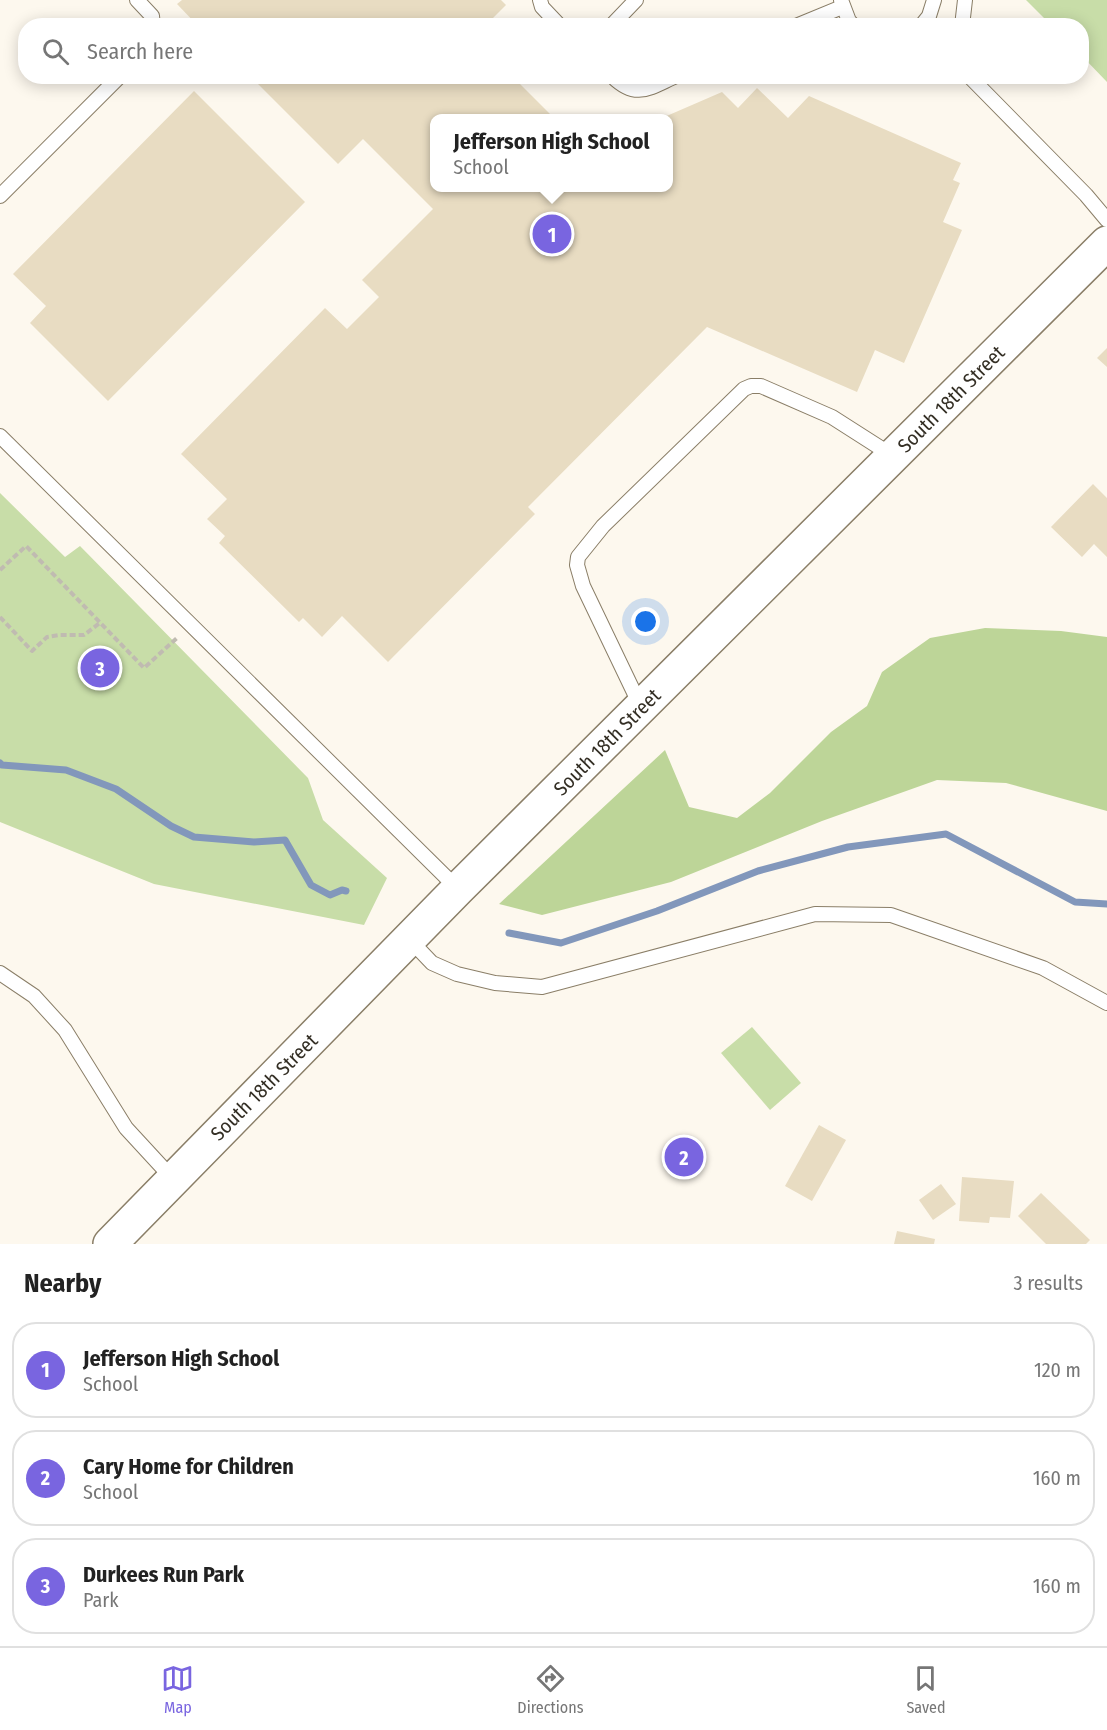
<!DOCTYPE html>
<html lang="en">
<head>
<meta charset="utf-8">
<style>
	:root { --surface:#fff; --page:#f2f2f2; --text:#222; --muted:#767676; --line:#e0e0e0; --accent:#7965e0 }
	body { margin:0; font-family:"Fira Sans Condensed",sans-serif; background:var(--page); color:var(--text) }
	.you { position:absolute; left:646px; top:622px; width:21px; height:21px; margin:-15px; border:4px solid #fff; border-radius:50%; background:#1a73e8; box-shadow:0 0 0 9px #1a73e833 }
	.badge { display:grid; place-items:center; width:39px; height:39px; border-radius:50%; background:var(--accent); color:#fff; font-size:20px; font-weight:700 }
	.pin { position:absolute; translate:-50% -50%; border:3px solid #fff; box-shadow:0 2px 6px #0006 }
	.popup { position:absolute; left:430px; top:114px; width:243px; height:78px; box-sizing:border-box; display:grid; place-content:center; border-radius:12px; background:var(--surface); filter:drop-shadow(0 2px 4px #0005); font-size:20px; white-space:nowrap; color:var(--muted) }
	.popup b { font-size:22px; color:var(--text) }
	.popup::after { content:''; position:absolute; left:50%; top:100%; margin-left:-12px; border:12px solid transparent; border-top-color:var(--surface) }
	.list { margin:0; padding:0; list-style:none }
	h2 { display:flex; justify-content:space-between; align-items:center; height:78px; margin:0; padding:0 24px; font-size:26px }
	h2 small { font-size:20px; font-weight:400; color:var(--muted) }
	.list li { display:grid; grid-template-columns:39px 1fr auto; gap:18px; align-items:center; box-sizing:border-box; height:96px; margin:0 12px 12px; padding:0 12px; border:2px solid var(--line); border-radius:24px }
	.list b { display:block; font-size:22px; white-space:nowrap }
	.list p { margin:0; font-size:20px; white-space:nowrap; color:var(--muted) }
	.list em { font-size:20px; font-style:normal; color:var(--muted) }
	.icon { flex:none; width:33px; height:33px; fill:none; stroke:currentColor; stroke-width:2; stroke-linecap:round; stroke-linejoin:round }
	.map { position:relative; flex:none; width:1107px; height:1244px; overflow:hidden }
	.search { position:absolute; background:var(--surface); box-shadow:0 3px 15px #0003; left:18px; right:18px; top:18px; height:66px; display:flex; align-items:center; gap:15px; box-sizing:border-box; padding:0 21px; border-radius:24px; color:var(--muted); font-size:22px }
	.sheet { height:402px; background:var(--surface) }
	nav { display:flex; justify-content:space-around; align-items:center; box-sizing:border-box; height:84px; border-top:2px solid var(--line); background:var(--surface); font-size:16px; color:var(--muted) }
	nav a { display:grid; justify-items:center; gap:3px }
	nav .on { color:var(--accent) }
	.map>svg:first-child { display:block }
</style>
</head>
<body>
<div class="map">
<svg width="1107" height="1244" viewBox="0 0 1107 1244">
	<rect width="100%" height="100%" fill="#fdf8ee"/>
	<g fill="#c8dda8">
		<polygon points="1026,0 1107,0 1107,82 1082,56 1082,26 1051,25"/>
		<polygon points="0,493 65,557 80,546 308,778 323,820 387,878 364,925 154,884 0,822"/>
		<polygon points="752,1027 801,1083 770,1110 721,1053"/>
	</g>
	<polygon fill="#bdd598" points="985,628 1061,631 1107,637 1107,811 1006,783 937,780 822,821 671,882 542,915 499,904 665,750 689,807 737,818 770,793 831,732 867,706 882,672 930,638"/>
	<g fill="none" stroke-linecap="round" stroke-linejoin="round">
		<g stroke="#8297bb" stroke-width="7">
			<polyline points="0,763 2,765 66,770 116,789 171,826 194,837 254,842 285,840 311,885 330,895 342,890 346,891"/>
			<polyline points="509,933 561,943 657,911 758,871 848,847 946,834 1075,902 1107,904"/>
		</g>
	</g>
	<g fill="#e8dcc2">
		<polygon points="182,0 501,0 506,5 485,26 198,26 177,4"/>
		<polygon points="250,76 512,76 554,118 435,118 435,188 669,188 669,118 662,118 722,92 738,108 757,88 788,118 809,96 961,163 953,180 960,183 943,222 962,230 904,363 875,350 857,392 707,327 528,507 535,514 388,662 342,616 322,637 303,618 299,622 219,543 225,536 207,519 227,499 181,454 325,308 347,329 379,297 362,280 433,209 363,139 338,164"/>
		<polygon points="194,91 305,202 108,401 30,323 46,306 13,274"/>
		<polygon points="1107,348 1107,367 1097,358"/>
		<polygon points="1093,484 1107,498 1107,557 1094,544 1082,557 1051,527"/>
		<polygon points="819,1125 846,1140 812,1201 785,1186"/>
		<polygon points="962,1177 1014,1181 1010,1218 990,1217 989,1223 959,1221"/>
		<polygon points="941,1184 956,1204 933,1220 919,1200"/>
		<polygon points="1041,1193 1090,1240 1086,1244 1046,1244 1018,1216"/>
		<polygon points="897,1231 935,1239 934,1244 894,1244"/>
	</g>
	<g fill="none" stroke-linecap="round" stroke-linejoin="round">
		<g stroke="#8a7e67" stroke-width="16">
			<g id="service">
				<polyline points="137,0 152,16 153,26"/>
				<polyline points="540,0 542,7 560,26"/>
				<polyline points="841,0 849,21 854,26"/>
				<polyline points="611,26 636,0"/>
				<polyline points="796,26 842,7"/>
				<polyline points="921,26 929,16 934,0"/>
				<polyline points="962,26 965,0"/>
				<path d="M612,76C636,100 649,88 676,76"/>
				<polyline points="969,76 1086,195 1107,220"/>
				<polyline points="0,196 120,76"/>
				<polyline points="0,436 458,889"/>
				<polyline points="641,707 583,586 577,565 578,557 603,526 744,389 751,386 761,386 832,417 893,456"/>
				<polyline points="410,940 432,963 457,974 495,983 542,987 815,914 891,915 1043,968 1107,1003"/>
				<polyline points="0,973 34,996 65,1030 126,1128 173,1179"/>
			</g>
		</g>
		<g stroke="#8a7e67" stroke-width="36">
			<polyline id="secondary" points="110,1244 458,889 1107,243"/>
		</g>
		<g stroke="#c0bbb1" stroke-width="4" stroke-dasharray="6 3" stroke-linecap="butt">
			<polyline points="0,570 26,546 144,668 178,637"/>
			<polyline points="0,617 32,651 47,637 59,635 84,635 101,622"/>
		</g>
		<use href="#service" stroke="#fff" stroke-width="14"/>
		<use href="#secondary" stroke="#fff" stroke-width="33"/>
	</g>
	<g text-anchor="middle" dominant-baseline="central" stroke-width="5" stroke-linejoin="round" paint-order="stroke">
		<g font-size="20" fill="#342f25" stroke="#fff">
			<text transform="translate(951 399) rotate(-45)">South 18th Street</text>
			<text transform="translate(607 742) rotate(-45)">South 18th Street</text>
			<text transform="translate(264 1087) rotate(-45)">South 18th Street</text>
		</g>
	</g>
</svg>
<div class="you"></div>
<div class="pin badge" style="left:552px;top:234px">1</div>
<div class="popup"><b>Jefferson High School</b>School</div>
<div class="pin badge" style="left:684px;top:1157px">2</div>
<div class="pin badge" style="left:100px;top:668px">3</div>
<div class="search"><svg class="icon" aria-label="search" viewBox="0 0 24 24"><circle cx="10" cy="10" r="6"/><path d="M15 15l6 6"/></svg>Search here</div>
</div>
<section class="sheet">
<h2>Nearby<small>3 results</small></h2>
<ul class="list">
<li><span class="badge">1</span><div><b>Jefferson High School</b><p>School</p></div><em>120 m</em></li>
<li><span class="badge">2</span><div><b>Cary Home for Children</b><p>School</p></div><em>160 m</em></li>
<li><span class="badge">3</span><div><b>Durkees Run Park</b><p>Park</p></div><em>160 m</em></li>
</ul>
</section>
<nav>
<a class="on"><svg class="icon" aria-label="map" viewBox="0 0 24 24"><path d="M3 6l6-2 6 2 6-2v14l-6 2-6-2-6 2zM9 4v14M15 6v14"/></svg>Map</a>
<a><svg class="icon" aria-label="directions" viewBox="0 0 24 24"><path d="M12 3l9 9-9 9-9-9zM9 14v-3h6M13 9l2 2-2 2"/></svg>Directions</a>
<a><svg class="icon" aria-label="saved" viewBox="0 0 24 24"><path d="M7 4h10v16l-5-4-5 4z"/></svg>Saved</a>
</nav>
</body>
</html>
